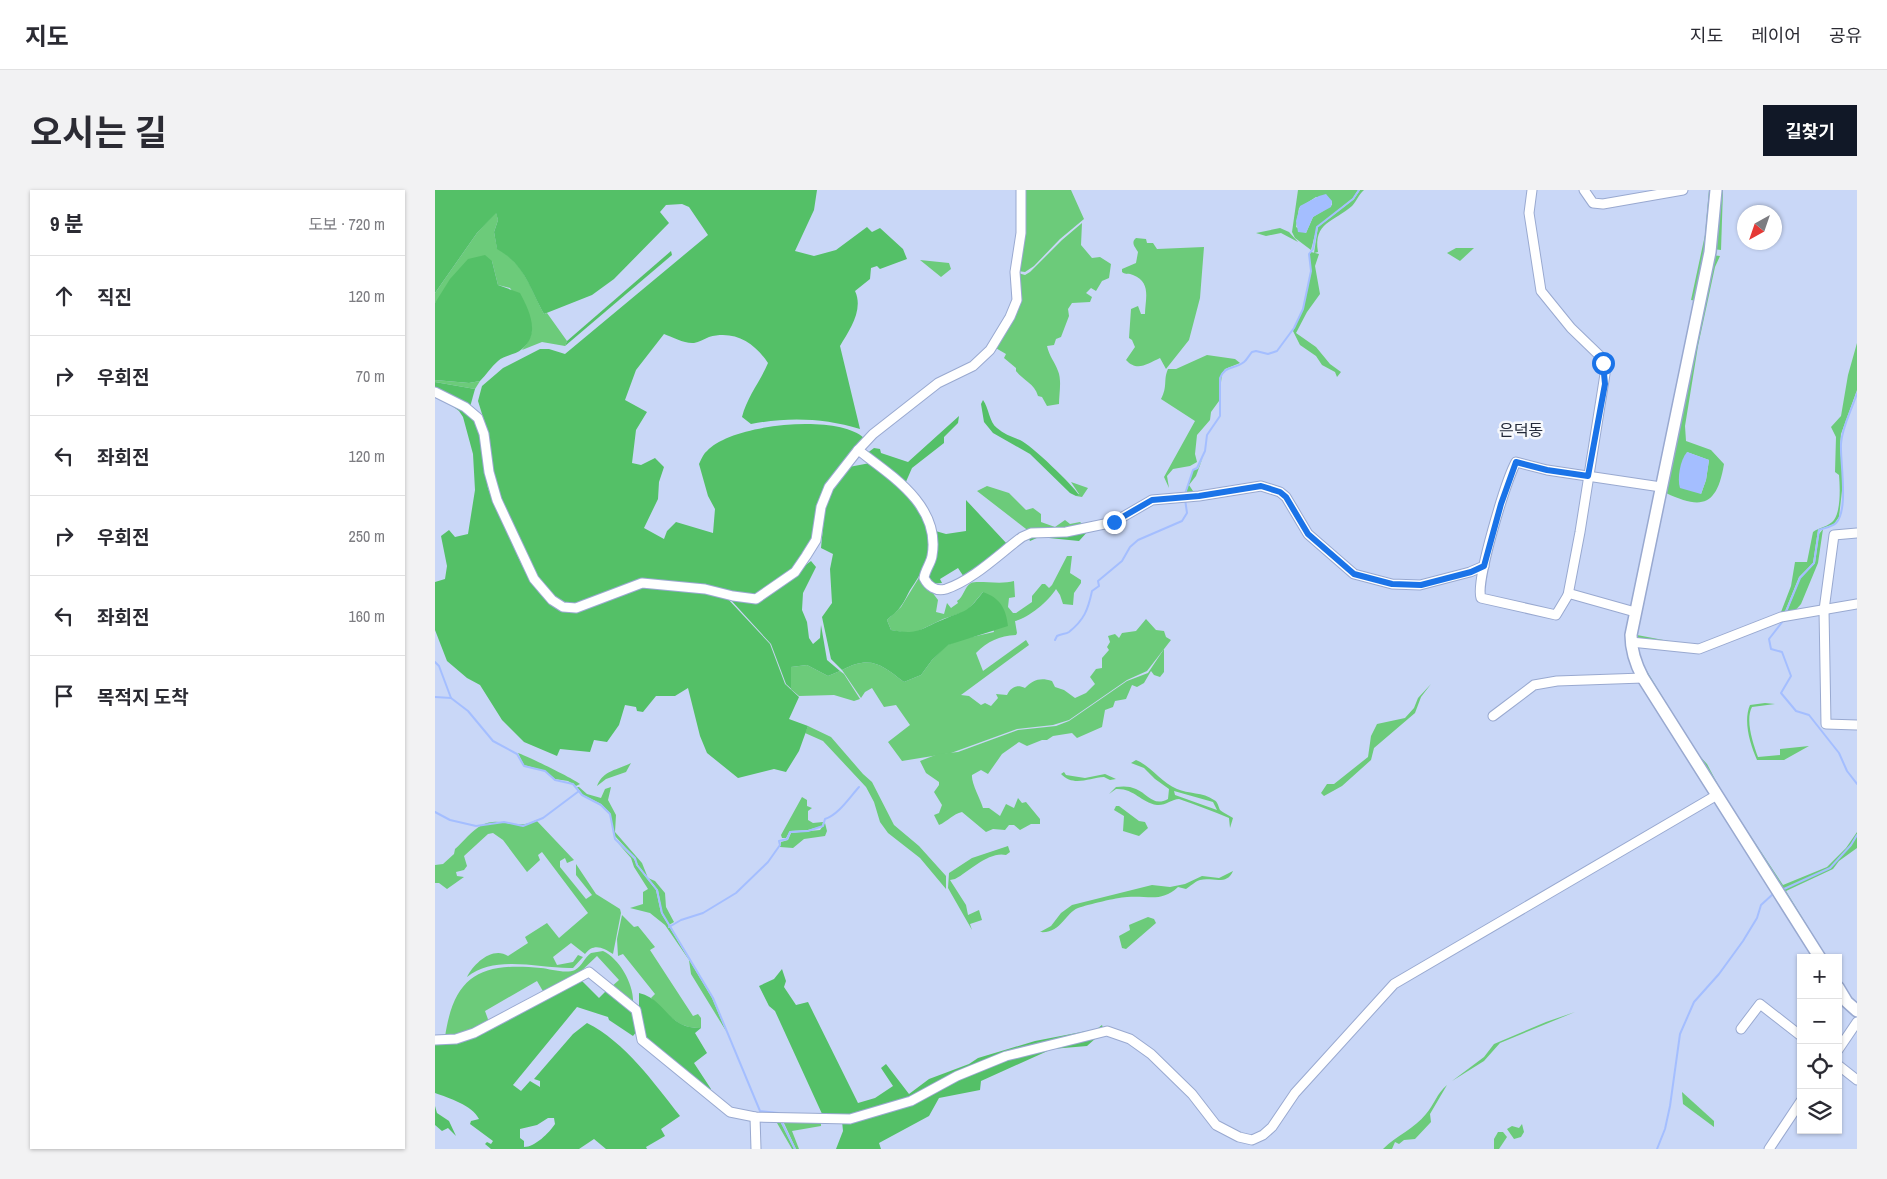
<!DOCTYPE html>
<html lang="ko">
<head>
<meta charset="utf-8">
<style>
	:root { --surface:#fff; --page:#f2f2f3; --text:#2b2b33; --muted:#7c7c81; --line:#e1e1e2; --accent:#111827 }
	body { margin:0; font-family:"Archivo Narrow","Noto Sans KR",sans-serif; background:var(--page); color:var(--text) }
	.controls { position:absolute; right:15px; bottom:15px; display:grid; overflow:hidden; border-radius:0px; box-shadow:0 1px 4px #0004 }
	.controls button { width:45px; height:45px; display:grid; place-items:center; padding:0; border:0; border-bottom:1px solid var(--line); background:var(--surface); color:var(--text); font:25px sans-serif }
	.compass { position:absolute; left:1302px; top:15px; width:45px; height:45px; border-radius:50%; background:var(--surface); box-shadow:0 1px 4px #0004; rotate:220deg }
	.stop { position:absolute; width:15px; height:15px; margin:-11px; border:4px solid #1a73e8; border-radius:50%; background:#fff }
	.stop.end { background:#1a73e8; border-color:#fff; box-shadow:0 1px 5px #0008 }
	.list { margin:0; padding:0; list-style:none }
	h2 { display:flex; justify-content:space-between; align-items:center; height:65px; margin:0; padding:0 20px; font-size:21px }
	h2 small { font-size:16px; font-weight:400; color:var(--muted) }
	.list li { display:grid; grid-template-columns:32px 1fr auto; gap:15px; align-items:center; box-sizing:border-box; height:80px; padding:0 20px; border-top:1px solid var(--line) }
	.list b { display:block; font-size:19px; white-space:nowrap }
	.list em { font-size:16px; font-style:normal; color:var(--muted) }
	.icon { flex:none; width:28px; height:28px; fill:none; stroke:currentColor; stroke-width:2; stroke-linecap:round; stroke-linejoin:round }
	.map { position:relative; flex:none; width:1422px; height:959px; overflow:hidden; border-radius:0px }
	header { display:flex; align-items:center; gap:30px; box-sizing:border-box; height:70px; padding:0 25px; background:var(--surface); border-bottom:1px solid var(--line) }
	header strong { font-size:24px }
	nav { display:flex; gap:28px; margin-inline-start:auto; font-size:18px }
	.intro { display:flex; align-items:center; justify-content:space-between; box-sizing:border-box; height:120px; padding:0 30px }
	h1 { margin:0; font-size:35px }
	.button { padding:12px 22px; border-radius:0px; background:var(--accent); color:#fff; font-size:18px; font-weight:700 }
	main { display:flex; gap:30px; padding:0 30px }
	aside { flex:1; background:var(--surface); border-radius:0px; box-shadow:0 1px 4px #0004 }
	.map>svg:first-child { display:block }
</style>
</head>
<body>
<header>
<strong>지도</strong>
<nav><a>지도</a><a>레이어</a><a>공유</a></nav>
</header>
<div class="intro"><h1>오시는 길</h1><a class="button">길찾기</a></div>
<main>
<aside>
<h2>9 분<small>도보 · 720 m</small></h2>
<ul class="list">
<li><svg class="icon" aria-label="ahead" viewBox="0 0 24 24"><path d="M12 20V5M6 11l6-6 6 6"/></svg><div><b>직진</b></div><em>120 m</em></li>
<li><svg class="icon" aria-label="right" viewBox="0 0 24 24"><path d="M7 20v-9h11M14 6l5 5-5 5"/></svg><div><b>우회전</b></div><em>70 m</em></li>
<li><svg class="icon" aria-label="left" viewBox="0 0 24 24"><path d="M17 20v-9H6M10 6l-5 5 5 5"/></svg><div><b>좌회전</b></div><em>120 m</em></li>
<li><svg class="icon" aria-label="right" viewBox="0 0 24 24"><path d="M7 20v-9h11M14 6l5 5-5 5"/></svg><div><b>우회전</b></div><em>250 m</em></li>
<li><svg class="icon" aria-label="left" viewBox="0 0 24 24"><path d="M17 20v-9H6M10 6l-5 5 5 5"/></svg><div><b>좌회전</b></div><em>160 m</em></li>
<li><svg class="icon" aria-label="arrive" viewBox="0 0 24 24"><path d="M6 21V4h12l-3 4 3 4H6"/></svg><div><b>목적지 도착</b></div></li>
</ul>
</aside>
<div class="map">
<svg width="1422" height="959" viewBox="0 0 1422 959">
	<rect width="100%" height="100%" fill="#c9d7f7"/>
	<g fill="#6ccb7a" fill-rule="evenodd">
		<polygon points="588,0 636,0 649,29 625,49 599,76 590,82 583,81"/>
		<path d="M863,0H923L918,8L882,37L876,60L860,48L857,42ZM881,7L897,11V15L878,27L871,43L861,37L864,18Z"/>
		<path d="M925,0H929C923,5 922,11 917,16C899,32 878,32 883,62L879,63L883,37L919,9Z"/>
		<polygon points="1274,0 1276,0 1274,46 1262,111 1256,110 1270,45"/>
		<polygon points="1283,0 1288,0 1286,60 1278,59"/>
		<path d="M61,22L63,30L59,42L62,58C90,75 94,96 109,124L112,123L132,151L130,156L107,152L87,160C108,136 90,120 75,98L63,95L57,71L0,113V103L42,43Z"/>
		<path d="M647,33L646,55L657,68L665,67L676,74L674,88L667,91L661,101L656,98L651,103L657,107L655,112L637,113L633,119L634,126L626,147L621,149L619,155L612,156C614,166 620,172 623,181C627,190 624,204 624,214L612,216L607,207L603,206C599,193 589,191 581,181V178L569,168L571,164L559,157L577,129L583,83L590,85L595,82L627,50Z"/>
		<polygon points="845,38 854,42 863,52 846,43 831,46 821,43"/>
		<path d="M701,48L711,49L712,53H718L722,59L769,57L765,108L754,150L731,179L725,168C712,174 702,182 691,170L700,157L697,150L694,148L696,119L703,116L706,124H710C710,110 717,92 698,85C694,83 691,85 687,82V79L701,73L703,62C701,58 695,53 701,48Z"/>
		<polygon points="1021,58 1039,58 1025,71 1012,63"/>
		<polygon points="876,62 884,64 880,76 885,104 872,122 861,143 881,157 895,174 906,182 902,187 900,182 887,175 881,166 865,155 858,141 868,119 876,81 874,64"/>
		<path d="M1277,65L1285,66L1280,77L1263,156L1250,236L1251,251L1276,260L1289,274C1282,316 1267,320 1231,303ZM1252,262L1274,270L1271,290L1266,304Z"/>
		<polygon points="485,70 514,73 516,79 506,87"/>
		<path d="M1422,153V200L1406,244L1405,255L1408,292L1404,327L1399,334L1383,340L1378,373L1364,387L1349,424L1261,457L1198,448L1216,358H1220L1202,445L1260,456L1346,422L1356,396L1360,372H1372L1378,342C1383,338 1395,336 1399,330C1406,320 1405,297 1404,285L1400,282L1401,247L1396,237L1406,226L1413,185Z"/>
		<path d="M772,165L800,169L805,173L790,179L787,183L784,211L776,222L775,230L762,245L760,264L762,272L755,276L738,279L732,286L734,298L729,287L760,231L726,209C733,196 728,190 733,179H741Z"/>
		<polygon points="0,190 34,193 45,191 40,199 0,192"/>
		<polygon points="768,267 761,286 754,295 760,304 750,306 758,280 763,279"/>
		<polygon points="636,292 653,298 647,307 641,306 644,304"/>
		<polygon points="552,296 574,303 591,320 598,318 606,324 606,332 620,337 630,330 635,334 645,332 651,337 595,342 542,301"/>
		<polygon points="1388,339 1383,373 1366,414 1358,423 1351,424 1365,388 1380,373 1384,344"/>
		<path d="M632,366H637L635,383L646,390V393L639,403L638,415L628,414L625,405L621,399C614,411 592,429 580,431L582,443L581,445C564,446 553,451 541,463L548,481L591,450L594,455L526,505L534,506L546,515L550,513L556,516L563,508L561,504L572,505C576,497 582,494 590,498C598,490 605,487 617,491L620,497L629,500L640,508L651,503L660,494L655,487L661,479L667,478V468L674,460L672,457L675,452L673,446L680,444L684,448L687,443L701,441L711,429L721,440L729,441L731,447L736,450L712,481L692,490L634,530L618,535L582,539L516,563L467,571L453,552L475,535L461,515L449,517L437,498L430,502L426,508L407,480C435,465 446,474 469,492L486,485L497,470L512,455L528,449L559,442L548,402L532,421L508,429L477,444L456,440L452,430L466,417L485,386L503,410L501,422L509,424L512,413L516,418L523,413L522,411C529,407 529,397 536,393C542,390 566,395 579,391L580,407L574,408L573,417L578,423H581L597,412V406L607,394H610L614,398L617,395Z"/>
		<path d="M729,459V482L725,487L719,485L716,481L709,493L702,497L697,495L691,509L680,511L678,517L670,520L667,537L642,548L637,543L618,546L612,550H607L592,556L584,552L567,564L553,584L546,580L537,585C536,593 545,608 548,618H554L565,626L571,614L579,618L583,608L587,613L591,612L605,629V634H596L585,640L579,635H574L570,640L558,639L551,642L527,622C518,624 513,631 504,635L499,625L504,623L507,615L499,602L504,595V592L491,583L485,571L503,564L523,562L583,540L621,536L634,531L692,491L713,483Z"/>
		<polygon points="1207,473 1261,562 1272,574 1288,604 1348,695 1392,677 1411,658 1422,642 1422,658 1404,671 1398,679 1351,701 1392,768 1388,768 1211,488"/>
		<polygon points="372,475 393,486 405,481 409,484 425,509 419,511 399,505 364,506 356,499 356,477"/>
		<polygon points="996,494 986,507 980,523 939,558 936,570 907,596 889,606 886,603 892,594 899,594 933,567 936,546 942,534 970,528 979,518 983,508"/>
		<path d="M1330,513L1340,514L1317,517C1310,530 1318,553 1323,567L1345,565V559L1374,556L1349,570H1322C1315,554 1308,531 1315,515Z"/>
		<polygon points="373,536 396,547 428,584 437,592 459,635 484,656 511,686 511,699 485,668 453,643 445,632 439,612 431,597 388,551 370,543"/>
		<path d="M83,563C90,565 141,590 145,594L141,596L133,591L120,589L110,581L89,575Z"/>
		<path d="M701,570C716,576 727,593 742,599C753,604 768,602 779,610C783,612 783,616 785,620C788,623 794,625 798,628L795,638L794,628C778,621 761,615 744,609C737,609 730,616 722,615C705,612 699,598 681,599L674,604L681,597C688,596 695,596 701,599C713,604 718,617 733,609L734,599L720,589L709,578L696,573ZM739,601L778,612L782,620L740,605Z"/>
		<path d="M196,573L191,582L171,589L162,596C168,580 183,580 196,573Z"/>
		<path d="M629,582L631,585L650,588L670,584L681,589L675,590L669,587C654,588 638,597 626,584Z"/>
		<polygon points="142,597 144,597 152,604 166,608 170,599 176,597 173,610 181,625 180,642 207,673 213,688 220,691 230,703 231,717 239,732 234,735 227,722 223,700 203,675 200,668 179,645 175,623 166,614 148,605"/>
		<polygon points="367,607 372,610 372,616 377,618 373,621 373,630 378,633 388,632 387,636 373,640 355,641 351,648 347,648 346,645"/>
		<polygon points="681,616 684,616 704,631 710,632 713,638 704,646 688,641 689,626 679,620"/>
		<path d="M101,630L139,670L132,673L130,668L125,671V677L151,709L157,705L141,685V674L161,704L185,719L186,723L178,764C168,757 158,753 150,764L136,753L118,767L122,775L138,772L143,765L148,767L138,778C104,779 62,764 32,787C39,773 58,756 73,766L93,753L90,747L112,733L124,748L153,723L107,662L103,665L105,670L92,682L68,650L58,643L53,644L29,666L32,676L29,680L21,682L22,686L29,687L12,699L4,693H0V675L8,674L19,664L20,659C28,652 37,640 47,635C66,625 81,642 101,630Z"/>
		<polygon points="390,633 392,641 390,646 369,649 358,658 345,657 346,652 353,650 356,643 385,640"/>
		<polygon points="182,652 199,669 202,676 221,700 226,723 277,808 291,841 256,784 254,770 230,735 215,723 195,718 208,714 208,702 213,699 199,677 196,668"/>
		<path d="M573,656L575,662L571,665C554,661 535,681 520,689L515,690L531,715L533,725L544,720L547,730L535,734L537,740L513,698L514,683L537,668Z"/>
		<path d="M798,681C792,696 777,687 765,690C759,692 756,696 751,699L743,697C726,713 713,705 692,707C680,708 655,714 643,718C630,723 626,744 605,742L616,736L626,723L637,715L717,695L735,697L750,694L767,686L784,688Z"/>
		<path d="M187,725L199,737L203,736L220,757L215,760L258,826L263,824L266,828V838C242,839 232,823 216,808L220,804L188,764L183,766L182,749Z"/>
		<polygon points="713,727 719,729 721,733 691,759 687,758 684,746 695,740 694,735"/>
		<path d="M168,761C185,769 200,796 198,815L175,798L184,790L162,766L141,786L109,803L102,791L50,821L54,832L36,842L10,847C19,785 46,772 106,778C115,779 131,784 140,780C147,776 150,767 156,763Z"/>
		<polygon points="1140,822 1065,853 1049,871 1017,891 1049,867 1059,854 1111,832"/>
		<path d="M1012,895L995,924L996,932L980,949L969,950L964,954L960,952L957,959H948C962,945 979,939 991,924C999,915 1002,903 1012,895Z"/>
		<polygon points="1247,902 1279,931 1279,937 1248,914"/>
		<polygon points="323,930 345,931 359,959 357,959 342,933"/>
		<polygon points="348,931 386,931 386,936 357,941 364,959 361,959"/>
		<polygon points="1087,934 1089,942 1086,947 1079,949 1072,939 1077,936 1084,938"/>
		<polygon points="1063,942 1068,942 1072,947 1064,959 1059,959 1059,949"/>
	</g>
	<g fill="#54c067" fill-rule="evenodd">
		<path d="M0,0H382L379,20L360,61L379,66L401,60L432,37L437,42L445,38L468,59L472,69L445,79L442,76L436,78L435,89L420,101C429,120 414,141 405,156L425,239C389,228 353,227 316,234L307,227C312,207 325,192 333,173C319,152 299,140 274,147C269,149 264,152 259,153C250,154 237,147 229,144L201,180L190,210L212,222L201,240L197,273L206,275L220,268L229,277L224,292L223,309L209,338L229,349L232,341L241,332L278,343L280,319L273,306L264,274C266,270 268,264 272,261C296,234 402,223 429,248L407,273L379,346L357,382L319,405L216,391L136,416L129,415L106,396L61,298L52,240L43,211L47,196L68,178L105,159H114L130,164L273,45L254,17L247,14L231,15L225,22L234,33L179,89L157,105L109,124C94,97 90,75 62,59L59,42L63,30L61,23L42,43L0,103Z"/>
		<polygon points="236,61 237,65 130,156 132,151"/>
		<path d="M50,65L57,71L63,95L85,103C94,120 106,144 87,159C81,165 69,165 63,171C56,177 51,185 45,191L34,193L0,190V113L15,89L33,69Z"/>
		<polygon points="0,192 40,199 35,217 0,200"/>
		<path d="M548,210C554,218 554,232 562,238C569,244 577,247 585,250C595,254 639,296 644,305L641,306L635,303L595,264L558,243L549,232L546,214Z"/>
		<path d="M12,212C19,216 34,220 38,227C51,243 49,278 53,298C57,311 65,324 70,336C82,364 102,422 138,422L207,396L269,401L292,408L335,454L350,494L364,507L354,529L373,536L364,561L351,582L339,579L303,588L272,563L265,546L253,498L240,506H221L208,522L202,521L201,517L190,515L184,535L172,552L159,550L155,562L125,559L122,566L89,552L67,530L45,495L32,488L12,471L0,440V392L10,389L12,376L6,346L14,340L20,347L33,344L40,300L38,264L28,227L24,221Z"/>
		<polygon points="524,226 523,233 509,247 509,253 477,278 470,294 431,264 439,258 445,259 446,263 473,272"/>
		<path d="M435,273C481,309 517,342 475,400C472,405 470,411 466,416C463,421 456,426 452,430L456,440C483,445 483,440 507,430C532,419 530,425 548,402C565,408 571,418 573,436L513,455L497,470L486,485L469,492C446,474 435,465 407,480L396,469L387,427L397,413L395,379L398,364L386,358L391,307L414,277Z"/>
		<polygon points="531,310 573,355 529,387 523,378 505,389 507,393 495,394 491,382 497,340 511,344 531,341"/>
		<polygon points="654,340 644,351 604,347 595,351 593,347"/>
		<polygon points="376,371 381,377 368,403 367,420 372,432 374,448 378,454 385,448 386,435 392,470 405,481 393,486 372,475 356,477 356,499 364,506 351,494 336,454 294,408 312,413 324,410"/>
		<polygon points="347,779 351,791 349,797 361,815 373,812 423,913 440,908 458,896 446,878 451,874 474,904 494,889 534,874 543,868 600,851 662,839 667,835 668,838 591,857 481,906 415,926 388,926 340,821 334,816 324,796 339,789"/>
		<path d="M145,789L164,808L172,800L200,821L202,841L198,846L174,830L173,827L142,817L78,895L86,901L95,891L105,897V891L99,889L138,844L152,833C190,852 219,893 245,926L226,939L230,946L211,957L212,959H171L159,949L144,959H56L50,954L52,952L56,954L58,951L35,934L36,931L44,929C37,915 14,908 0,903V852L12,853ZM113,928H119L120,934C114,943 100,957 89,957V951L85,948V939L102,935Z"/>
		<path d="M204,803C231,809 232,839 266,838L260,843L272,863L259,873L276,899H273L208,848L204,822Z"/>
		<polygon points="661,848 652,856 617,859 546,891 545,900 504,908 494,926 444,953 446,959 401,959 408,941 407,931 414,930 568,869"/>
		<polygon points="0,916 2,923 14,931 21,946 13,938 7,941 0,935"/>
	</g>
	<g fill="#a4beff">
		<polygon points="891,4 897,11 896,17 878,27 871,43 863,42 861,31 865,16 884,6"/>
		<path d="M1252,262L1274,270L1271,290L1266,304L1245,298C1242,289 1245,270 1252,262Z"/>
	</g>
	<g fill="none" stroke-linecap="round" stroke-linejoin="round">
		<g stroke="#a4beff" stroke-width="2">
			<path d="M750,304L758,280L762,278L770,261L772,245L785,226V188C790,175 799,180 809,172C812,170 814,165 817,162L821,161L833,164L842,161L859,138L868,119L876,81L874,64L878,59L882,37L918,9L924,0"/>
			<path d="M1350,424L1365,388L1379,373L1384,340C1389,338 1397,337 1401,333C1414,320 1405,271 1406,254C1407,236 1417,220 1422,203"/>
			<polyline points="1348,431 1334,449 1336,459 1347,462 1356,486 1346,503 1361,521 1374,525 1404,563 1412,581 1422,594"/>
			<path d="M620,450L622,446C626,444 631,444 634,442C649,430 653,420 657,401L664,396L663,391L687,371L695,357L703,350L747,331L752,323L750,309"/>
			<polyline points="0,472 4,476 16,508 33,521 58,551 82,564 89,576 110,581 120,590 138,594 147,605 166,615 175,624 180,649 200,668 202,675 222,700 227,723 278,808 325,921 343,923"/>
			<polyline points="0,507 16,508"/>
			<polyline points="0,622 15,630 41,636 69,632 88,636 108,628 144,601"/>
			<polyline points="1349,699 1395,678 1416,655 1422,645"/>
			<path d="M234,737L246,730L268,723L301,703L333,672L345,655L344,651L352,649L355,642L373,641L388,636L390,629C404,624 414,608 424,597"/>
			<polyline points="347,933 360,959"/>
			<polyline points="1222,959 1230,939 1235,916 1245,844 1259,812 1284,784 1308,751 1322,728 1326,715 1338,704"/>
		</g>
		<g stroke="#99a9d0" stroke-width="11">
			<g id="minor">
				<polyline points="1097,0 1094,23 1106,101 1136,138 1165,166 1170,184 1145,342 1133,405"/>
				<polyline points="1149,0 1158,13 1168,14 1248,0"/>
				<polyline points="0,202 30,217 43,228 49,244 54,282 62,310 99,389 117,410 128,417 141,418 207,393 270,399 298,406 321,409 360,382 371,366 381,350 386,317 394,297 423,260 438,244 503,193 538,176 555,160 575,127 582,110 580,82 586,43 586,0"/>
				<path d="M423,260C457,286 506,316 497,366C496,373 490,380 489,388C493,396 501,402 511,399C538,390 564,364 587,347L596,343L631,342L679,332L717,310L764,306L826,296L845,302L851,307L873,344L919,384L957,394L985,395L1035,382L1049,376"/>
				<polyline points="1422,343 1399,345 1389,420 1391,534 1422,535"/>
				<path d="M1200,422L1136,404L1133,405L1121,425L1046,408C1040,392 1071,290 1081,272L1112,280L1226,297"/>
				<polyline points="1196,452 1264,459 1346,427 1422,414"/>
				<polyline points="1058,526 1099,495 1122,491 1208,488"/>
				<polyline points="1306,839 1325,814 1366,846"/>
				<polyline points="0,850 21,849 39,843 154,782 201,820 207,850 295,922 320,927 415,929 476,911 522,886 571,866 672,841 695,849 716,864 757,904 781,935 804,947 817,950 828,945 837,937 860,903 959,794 1282,605"/>
				<polyline points="1403,860 1422,832"/>
				<polyline points="1403,875 1422,890"/>
				<polyline points="320,927 321,959"/>
				<polyline points="1334,959 1366,911"/>
			</g>
		</g>
		<g stroke="#99a9d0" stroke-width="14">
			<g id="major">
				<path d="M1281,0L1275,62L1196,445C1196,461 1200,473 1208,488L1385,768"/>
				<polyline points="1403,797 1412,812 1422,821"/>
			</g>
		</g>
		<use href="#minor" stroke="#fff" stroke-width="9"/>
		<use href="#major" stroke="#fff" stroke-width="11"/>
	</g>
	<g fill="none" stroke-linecap="round" stroke-linejoin="round">
		<polyline stroke="#1a73e8" stroke-width="6" points="679,332 717,310 764,306 826,296 845,302 851,307 873,344 919,384 957,394 986,395 1036,382 1049,376 1066,314 1081,272 1112,280 1153,286 1170,194 1168,173"/>
	</g>
	<g text-anchor="middle" dominant-baseline="central" stroke-width="5" stroke-linejoin="round" paint-order="stroke">
		<g font-size="16" fill="#222838" stroke="#f6f8fc">
			<text x="1086" y="240">은덕동</text>
		</g>
	</g>
</svg>
<div class="controls">
<button>+</button>
<button>−</button>
<button><svg class="icon" aria-label="locate" viewBox="0 0 24 24"><circle cx="12" cy="12" r="6"/><path d="M12 2v4M12 18v4M2 12h4M18 12h4"/></svg></button>
<button><svg class="icon" aria-label="layers" viewBox="0 0 24 24"><path d="M12 4l9 5-9 5-9-5zM3 14l9 5 9-5"/></svg></button>
</div>
<svg class="compass" viewBox="-18 -18 36 36"><path d="M0-13l5 13h-10z" fill="#e53935"/><path d="M0 13l5-13h-10z" fill="#7c7c81"/></svg>
<div class="stop" style="left:1168px;top:173px"></div>
<div class="stop end" style="left:679px;top:332px"></div>
</div>
</main>
</body>
</html>
